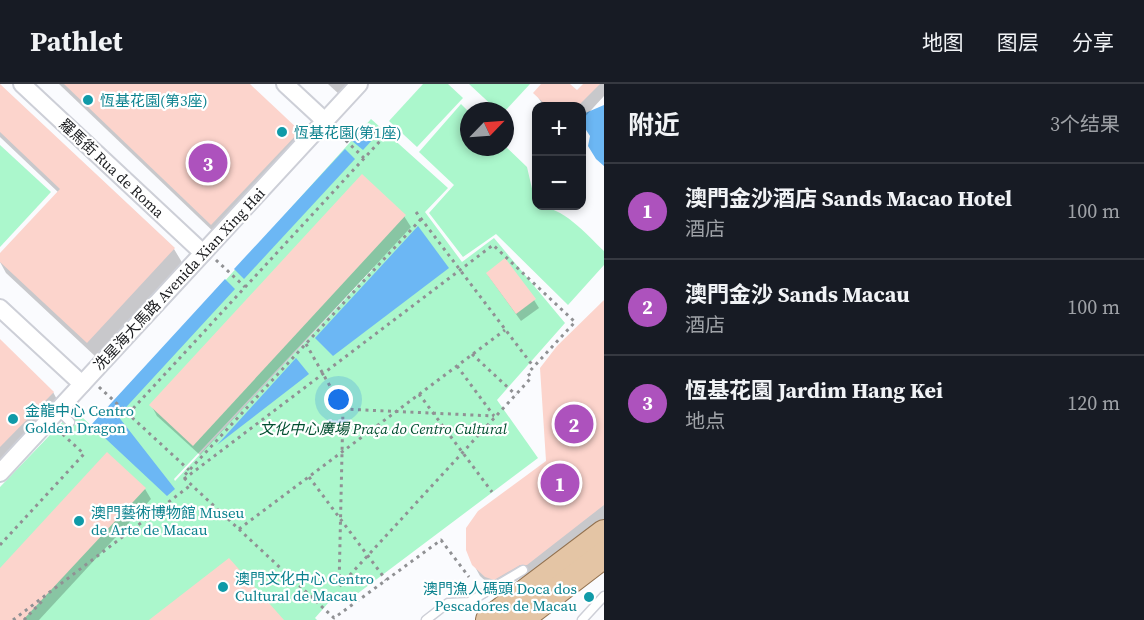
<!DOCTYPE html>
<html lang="zh">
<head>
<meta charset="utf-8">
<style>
	:root { --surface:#171b24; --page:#20242c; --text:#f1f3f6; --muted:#9ea1a6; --line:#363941; --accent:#ad52bd }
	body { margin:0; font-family:"Source Serif 4","Noto Sans SC",serif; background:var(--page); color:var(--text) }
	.controls { position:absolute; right:18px; top:18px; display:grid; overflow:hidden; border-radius:12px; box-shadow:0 3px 9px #0003 }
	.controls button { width:54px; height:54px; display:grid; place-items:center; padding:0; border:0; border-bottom:2px solid var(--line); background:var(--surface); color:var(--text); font:30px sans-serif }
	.compass { position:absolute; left:460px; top:18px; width:54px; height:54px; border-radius:50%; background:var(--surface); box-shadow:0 3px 9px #0003; rotate:65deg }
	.you { position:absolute; left:339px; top:316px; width:21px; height:21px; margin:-15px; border:4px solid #fff; border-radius:50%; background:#1a73e8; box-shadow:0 0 0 9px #1a73e833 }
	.badge { display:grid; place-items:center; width:39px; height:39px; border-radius:50%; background:var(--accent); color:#fff; font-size:20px; font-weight:700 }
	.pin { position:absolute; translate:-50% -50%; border:3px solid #fff; box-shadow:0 2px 6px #0006 }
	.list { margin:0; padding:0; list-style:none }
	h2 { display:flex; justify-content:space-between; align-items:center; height:78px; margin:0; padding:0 24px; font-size:26px }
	h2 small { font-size:20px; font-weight:400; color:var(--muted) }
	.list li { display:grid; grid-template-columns:39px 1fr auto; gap:18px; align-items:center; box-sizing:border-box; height:96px; padding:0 24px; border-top:2px solid var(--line) }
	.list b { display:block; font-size:22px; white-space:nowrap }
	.list p { margin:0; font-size:20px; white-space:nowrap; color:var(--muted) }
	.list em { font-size:20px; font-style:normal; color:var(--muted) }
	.map { position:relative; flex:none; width:604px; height:536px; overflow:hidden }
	header { display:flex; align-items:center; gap:36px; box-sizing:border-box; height:84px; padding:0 30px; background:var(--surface); border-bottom:2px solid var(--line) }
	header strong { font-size:28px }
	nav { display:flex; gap:33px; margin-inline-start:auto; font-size:21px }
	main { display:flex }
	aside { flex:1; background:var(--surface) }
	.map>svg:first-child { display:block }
</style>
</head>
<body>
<header>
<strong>Pathlet</strong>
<nav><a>地图</a><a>图层</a><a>分享</a></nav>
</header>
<main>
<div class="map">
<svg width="604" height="536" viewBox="0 0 604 536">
	<rect width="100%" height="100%" fill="#fafbfe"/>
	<g fill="#abf7cc" fill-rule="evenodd">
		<polygon points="423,0 448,0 463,14 417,63 389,37"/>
		<polygon points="469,0 530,0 505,27 498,27"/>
		<path d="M461,20L469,28V63L505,62L527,83L536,122C563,122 586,150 604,167V181L568,221L496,150L463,173L429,129L454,101L419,68Z"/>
		<path d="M371,35L448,104L425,128L462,178L494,154L565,239L497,316L538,374L345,519L337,509L315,534L317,536H0V403L74,326L93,343ZM374,183V184L175,397L174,395Z"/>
		<polygon points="0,61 51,108 0,163"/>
	</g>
	<g fill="#6cb7f4">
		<path d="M604,21V82L596,75L588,62L590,52C584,42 581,41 583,30Z"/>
		<polygon points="364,43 375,53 363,66 352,57"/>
		<polygon points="345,65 355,75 244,195 234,185"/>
		<polygon points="418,142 449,184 333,272 315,254"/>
		<polygon points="225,195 235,205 118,332 175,405 167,412 91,341"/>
		<polygon points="296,274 309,290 217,361"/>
	</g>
	<g fill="#0003">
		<polygon points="59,0 248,0 298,48 306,62 219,153"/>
		<polygon points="328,0 351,0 340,11"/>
		<polygon points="543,0 568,0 577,9 585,0 604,0 604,12 582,36 582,22 544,22 535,9"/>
		<polygon points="0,2 174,165 183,180 96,273 6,189 0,178 0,172 59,109 0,53"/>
		<polygon points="404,132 411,143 200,371 157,332 151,321"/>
		<polygon points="487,190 534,216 539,224 521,237"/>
		<polygon points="604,219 604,436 534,492 526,491 501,506 492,503 480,492 474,481 547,378"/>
		<polygon points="0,257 53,308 61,323 0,386"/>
		<polygon points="145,405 151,415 39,536 0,536 0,486"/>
	</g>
	<g fill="#fcd4cc">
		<polygon points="0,0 175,164 87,259 0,178 0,169 60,105 0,48"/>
		<polygon points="64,0 250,0 300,47 211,141"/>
		<polygon points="541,0 570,0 577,6 583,0 600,0 578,22 547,22 533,9"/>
		<polygon points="362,90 406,131 193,362 149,321"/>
		<polygon points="505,174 536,215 516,230 486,189"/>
		<polygon points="604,216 604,421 527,481 520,481 494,496 485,493 472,481 466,466 466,444 478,427 546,377 540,284 557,262"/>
		<polygon points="0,255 54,308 0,363"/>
		<polygon points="107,368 146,404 23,536 0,536 0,484"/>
		<polygon points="229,474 284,536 149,536"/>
	</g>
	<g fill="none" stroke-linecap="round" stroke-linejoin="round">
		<g stroke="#cdcfd7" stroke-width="11">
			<g id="lane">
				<polyline points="58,326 70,338"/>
				<polyline points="426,536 448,519 469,518 523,486"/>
				<polyline points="582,536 604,512"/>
			</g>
		</g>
		<g stroke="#cdcfd7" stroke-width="20">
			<g id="street">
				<polyline points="22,0 203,169"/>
				<polyline points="285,0 325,37"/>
				<polyline points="0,224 82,300"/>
				<polyline points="0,389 359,0"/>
			</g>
		</g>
		<g stroke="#92714f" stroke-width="28">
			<g id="primary">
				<polyline points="489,536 604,449"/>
				<polyline points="519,536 604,471"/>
			</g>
		</g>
		<g stroke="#909194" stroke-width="3" stroke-dasharray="3 4.5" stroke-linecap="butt">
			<polyline points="335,46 364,74"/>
			<polyline points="416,128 533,282"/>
			<polyline points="421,135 183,393 334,534 441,456 469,493"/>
			<polyline points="216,176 245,203"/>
			<polyline points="306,260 343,325 339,503"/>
			<polyline points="472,270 516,311"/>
			<polyline points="457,282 494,332"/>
			<polyline points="99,303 189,386"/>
			<polyline points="419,310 492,408"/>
			<polyline points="343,325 494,332"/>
			<polyline points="128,330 382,55 368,41"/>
			<polyline points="309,393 386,496"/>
			<polyline points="184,395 493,161 575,238 528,289 531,294 338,504"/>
			<polyline points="239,445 505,246"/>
			<polyline points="0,461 84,370 58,346"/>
			<polyline points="13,536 191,401"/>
			<polyline points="24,536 44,515"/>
		</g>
		<use href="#lane" stroke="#fff" stroke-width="8"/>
		<use href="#street" stroke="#fff" stroke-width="16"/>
		<use href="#primary" stroke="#e4c5a5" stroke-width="26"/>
	</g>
	<g fill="#0f9aa8" stroke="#fff" stroke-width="2">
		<circle cx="88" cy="16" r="6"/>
		<circle cx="282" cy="48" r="6"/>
		<circle cx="13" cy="335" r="6"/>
		<circle cx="79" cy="437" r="6"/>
		<circle cx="223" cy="503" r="6"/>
		<circle cx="589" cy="513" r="6"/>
	</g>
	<g text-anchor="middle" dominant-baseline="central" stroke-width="4.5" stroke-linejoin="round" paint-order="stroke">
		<g font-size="15" fill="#0d838f" stroke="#fff" text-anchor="start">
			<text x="100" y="16">恆基花園(第3座)</text>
			<text x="294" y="48">恆基花園(第1座)</text>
			<text x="25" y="326">金龍中心 Centro<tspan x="25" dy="17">Golden Dragon</tspan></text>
			<text x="91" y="428">澳門藝術博物館 Museu<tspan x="91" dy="17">de Arte de Macau</tspan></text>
			<text x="235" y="494">澳門文化中心 Centro<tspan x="235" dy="17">Cultural de Macau</tspan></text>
			<text x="577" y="504" text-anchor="end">澳門漁人碼頭 Doca dos<tspan x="577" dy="17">Pescadores de Macau</tspan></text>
		</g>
		<g font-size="15" fill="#1b1c1f" stroke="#fff">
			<text transform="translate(112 84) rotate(43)">羅馬街 Rua de Roma</text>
			<text transform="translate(179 195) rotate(-47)">冼星海大馬路 Avenida Xian Xing Hai</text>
		</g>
		<g font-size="15" font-style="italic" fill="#004f30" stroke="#fff">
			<text x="383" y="344">文化中心廣場 Praça do Centro Cultural</text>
		</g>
	</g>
</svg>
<div class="controls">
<button>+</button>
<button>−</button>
</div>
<svg class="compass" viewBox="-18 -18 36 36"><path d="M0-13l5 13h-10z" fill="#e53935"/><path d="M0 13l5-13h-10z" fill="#9ea1a6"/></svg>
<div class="you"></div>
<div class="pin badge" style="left:560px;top:399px">1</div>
<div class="pin badge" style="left:574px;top:340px">2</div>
<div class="pin badge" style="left:208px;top:79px">3</div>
</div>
<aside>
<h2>附近<small>3个结果</small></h2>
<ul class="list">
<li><span class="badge">1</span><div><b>澳門金沙酒店 Sands Macao Hotel</b><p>酒店</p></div><em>100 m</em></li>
<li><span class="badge">2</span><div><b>澳門金沙 Sands Macau</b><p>酒店</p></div><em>100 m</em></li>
<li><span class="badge">3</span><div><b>恆基花園 Jardim Hang Kei</b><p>地点</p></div><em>120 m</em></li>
</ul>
</aside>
</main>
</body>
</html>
